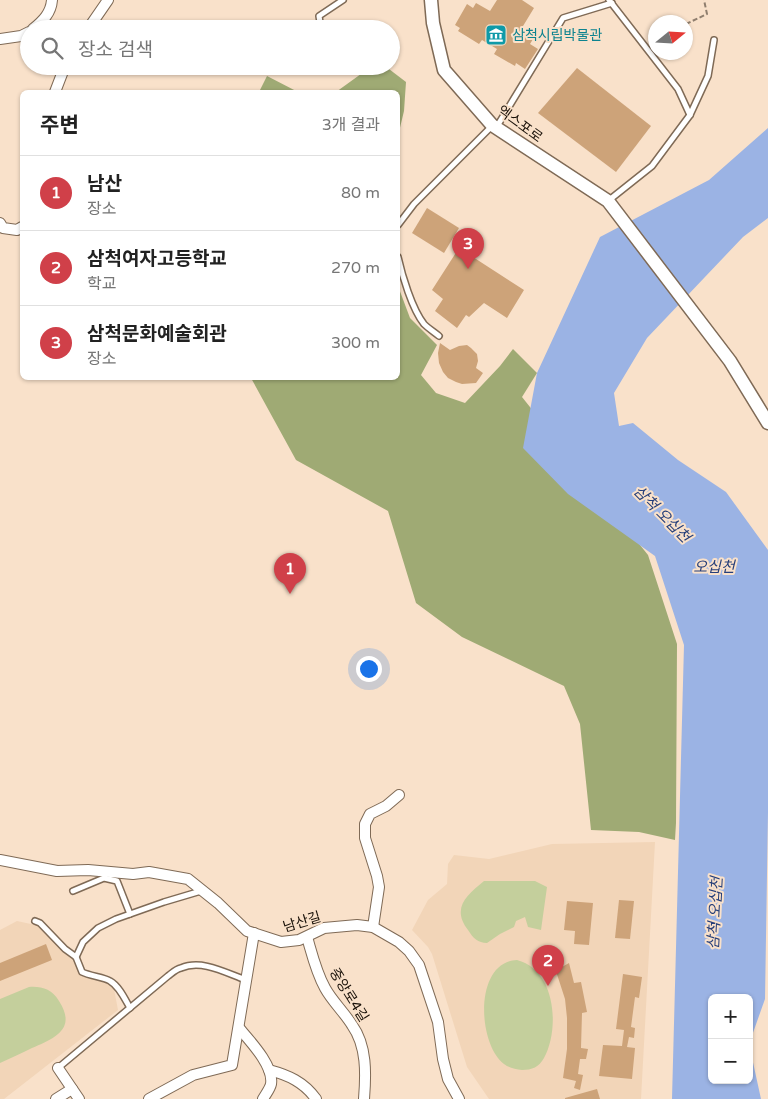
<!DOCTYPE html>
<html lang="ko">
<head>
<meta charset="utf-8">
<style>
	:root { --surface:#fff; --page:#f2f2f2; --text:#222; --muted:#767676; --line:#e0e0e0; --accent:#d04049 }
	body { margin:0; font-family:"Varela Round","Noto Sans KR",sans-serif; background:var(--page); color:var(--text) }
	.controls { position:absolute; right:15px; bottom:15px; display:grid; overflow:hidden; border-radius:8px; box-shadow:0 1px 4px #0004 }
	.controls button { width:45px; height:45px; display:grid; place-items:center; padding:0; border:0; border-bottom:1px solid var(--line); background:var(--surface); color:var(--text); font:25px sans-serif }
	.compass { position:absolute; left:648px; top:15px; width:45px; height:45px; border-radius:50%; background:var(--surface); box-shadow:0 1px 4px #0004; rotate:72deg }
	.you { position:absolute; left:368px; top:668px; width:18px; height:18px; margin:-12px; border:4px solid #fff; border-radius:50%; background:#1a73e8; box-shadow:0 0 0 8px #1a73e833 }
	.badge { display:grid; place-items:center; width:32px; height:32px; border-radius:50%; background:var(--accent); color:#fff; font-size:16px; font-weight:700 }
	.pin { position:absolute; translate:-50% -41px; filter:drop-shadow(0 1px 2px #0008) }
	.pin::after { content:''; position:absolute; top:26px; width:18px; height:15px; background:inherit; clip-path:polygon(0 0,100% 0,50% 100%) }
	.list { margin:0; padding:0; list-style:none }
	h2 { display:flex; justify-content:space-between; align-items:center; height:65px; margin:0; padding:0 20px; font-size:21px }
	h2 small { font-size:16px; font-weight:400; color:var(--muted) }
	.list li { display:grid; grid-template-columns:32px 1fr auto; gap:15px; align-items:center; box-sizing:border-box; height:75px; padding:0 20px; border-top:1px solid var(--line) }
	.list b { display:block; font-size:19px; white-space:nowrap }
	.list p { margin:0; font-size:16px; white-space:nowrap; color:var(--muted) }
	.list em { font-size:16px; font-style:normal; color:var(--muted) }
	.icon { flex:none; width:28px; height:28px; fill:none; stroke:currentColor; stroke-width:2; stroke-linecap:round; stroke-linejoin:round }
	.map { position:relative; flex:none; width:768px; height:1099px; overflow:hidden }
	.search { position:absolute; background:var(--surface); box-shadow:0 1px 4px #0004; left:20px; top:20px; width:380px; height:55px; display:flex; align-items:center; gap:12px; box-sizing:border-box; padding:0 18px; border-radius:28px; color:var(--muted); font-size:19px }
	.panel { position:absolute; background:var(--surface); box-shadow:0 1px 4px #0004; left:20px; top:90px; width:380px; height:290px; border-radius:8px }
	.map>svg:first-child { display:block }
</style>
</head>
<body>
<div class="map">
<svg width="768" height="1099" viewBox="0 0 768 1099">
	<rect width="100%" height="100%" fill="#f9e1ca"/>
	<g fill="#f2d5b8">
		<polygon points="655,842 641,1099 489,1099 467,1067 432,954 428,947 412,930 428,900 447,884 448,864 454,855 489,859 552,844"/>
		<polygon points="17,921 40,926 58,946 71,955 81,976 110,984 114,989 118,1010 4,1099 0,1099 0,930"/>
	</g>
	<g fill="#c4cf9c">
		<path d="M484,881H535L547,887L541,930L528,927L525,917L516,921L514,927L500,934L487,943C478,943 473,938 468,930C451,908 467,895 484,881Z"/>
		<path d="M517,960C556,970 560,1029 544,1058C539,1067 532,1070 522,1070C515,1069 509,1068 504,1064C477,1043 474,962 517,960Z"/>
		<path d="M29,987C41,986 52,989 59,1001C77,1029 55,1038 32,1048C22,1053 11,1058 0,1063V999Z"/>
	</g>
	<g fill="#9faa74">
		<polygon points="372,66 385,66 406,82 404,111 398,136 398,92 336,92"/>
		<polygon points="267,76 298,92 259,92"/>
		<polygon points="398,286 410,318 437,345 421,375 436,393 465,403 500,366 513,349 537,373 522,397 648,555 677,644 676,823 675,840 639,832 591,830 580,724 564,686 462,637 416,603 388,511 296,460 251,378 398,378"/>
	</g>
	<path fill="#9bb3e4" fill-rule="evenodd" d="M768,128V218L743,237L647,338L614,393L619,426L633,423L678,460L726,492L768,550V812L765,999L749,1044L761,1099H672L684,645L655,556L568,494L523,448L537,373L600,237L709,180ZM712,998H749V1080H712Z"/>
	<g fill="#cda379">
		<polygon points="497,0 522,0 534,8 520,31 533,39 530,44 538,49 525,69 516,63 515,66 494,54 497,49 482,40 479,44 458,31 460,28 455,25 467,4 473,8 476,3 490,11"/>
		<polygon points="577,68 651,126 616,172 538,113"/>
		<polygon points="427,208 459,228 444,253 412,233"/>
		<polygon points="459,248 524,290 507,318 484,303 469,317 466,315 457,328 435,311 443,299 432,290"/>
		<polygon points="440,343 450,350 459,346 467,345 471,348 477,354 478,361 476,368 483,373 476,383 462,384 456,382 448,378 443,372 439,363 438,353"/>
		<polygon points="619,900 634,901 630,939 615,938"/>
		<polygon points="567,901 593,903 589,945 574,944 575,931 564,930"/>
		<polygon points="46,944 52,960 0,981 0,963"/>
		<polygon points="560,960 562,967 569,963 574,983 581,982 587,1012 582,1013 581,1048 588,1049 586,1059 580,1059 578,1074 583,1075 580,1090 574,1088 576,1081 563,1078 567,1049 567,1018 565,999 553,962"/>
		<polygon points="623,974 642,977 639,998 635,997 631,1027 635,1028 634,1038 629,1037 627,1047 635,1048 632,1079 599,1076 603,1045 622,1046 624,1030 616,1029"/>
		<polygon points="597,1089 600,1099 565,1099 565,1098"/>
	</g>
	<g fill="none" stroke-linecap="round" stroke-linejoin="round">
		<g stroke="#7f6a56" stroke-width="8">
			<g id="service">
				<polyline points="609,0 678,89 690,115"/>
				<polyline points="321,29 319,16 343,0"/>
				<polyline points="496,128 563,18 612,3"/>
				<polyline points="608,201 652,166 690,115 708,76 714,40"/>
				<polyline points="398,225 414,204 492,126"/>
				<path d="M398,257C402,275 412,309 424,324C428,328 434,332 439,336"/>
				<polyline points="73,891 104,878 117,881 130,914"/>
				<path d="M35,921L40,923L65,949L76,957L82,972C90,976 104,977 110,981C119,986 125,999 130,1008"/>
				<polyline points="76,957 83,942 98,928 116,919 164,902 201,891"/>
				<path d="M58,1068L168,976C172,973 176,969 181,968C202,959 226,973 246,980"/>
			</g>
		</g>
		<g stroke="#7f6a56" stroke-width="12">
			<g id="minor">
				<path d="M33,29C43,21 51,13 52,0"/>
				<polyline points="88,29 108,0"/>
				<polyline points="0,39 21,36 29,32"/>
				<polyline points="55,92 65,66"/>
				<polyline points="0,223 3,228 17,230 22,227"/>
				<polyline points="0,860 57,871 88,870 133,874 149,872 188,879 218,903 247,931 281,942 299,940 324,928 357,925 373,927 399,942 409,951 419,965 438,1022 443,1059 448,1079 459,1099"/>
				<polyline points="373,927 379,887 377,876 365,838 365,824 370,814 386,806 399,795"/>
				<path d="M307,937C312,954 316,972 325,988C332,1001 344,1012 352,1025C367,1046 366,1074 364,1099"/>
				<path d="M239,1028C250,1041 274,1066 271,1084C270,1089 265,1095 263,1099"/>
				<polyline points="58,1068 79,1099"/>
				<path d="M269,1070C288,1075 304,1082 316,1099"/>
				<polyline points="56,1099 72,1089"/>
				<polyline points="149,1099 193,1075 232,1065 254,933"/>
			</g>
		</g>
		<g stroke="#7f6a56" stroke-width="15">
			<polyline id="tertiary" points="431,0 433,23 444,70 492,125 608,201 730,361 768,423"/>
		</g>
		<g stroke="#8f7e6e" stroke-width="2" stroke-dasharray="5 2.5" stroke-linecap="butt">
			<polyline points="686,24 707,14 704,0"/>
			<polyline points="655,36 656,36"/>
		</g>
		<use href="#service" stroke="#fff" stroke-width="5"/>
		<use href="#minor" stroke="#fff" stroke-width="10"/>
		<use href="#tertiary" stroke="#fff" stroke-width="12"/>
	</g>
	<defs>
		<g id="museum-square" transform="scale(1.125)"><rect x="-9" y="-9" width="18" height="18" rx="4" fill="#0f9aa8" stroke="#f9e1ca"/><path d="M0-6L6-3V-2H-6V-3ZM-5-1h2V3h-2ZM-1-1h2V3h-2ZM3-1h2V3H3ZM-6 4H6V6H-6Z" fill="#fff"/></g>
	</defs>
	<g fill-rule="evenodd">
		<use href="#museum-square" x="496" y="35"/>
	</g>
	<g text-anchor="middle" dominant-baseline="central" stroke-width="4" stroke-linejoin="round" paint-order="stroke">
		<g font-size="14" fill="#0d838f" stroke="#f9e1ca" text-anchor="start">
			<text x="512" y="35">삼척시립박물관</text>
		</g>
		<g font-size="14" fill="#181008" stroke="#f9e1ca">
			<text transform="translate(520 124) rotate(36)">엑스포로</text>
			<text transform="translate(302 922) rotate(-17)">남산길</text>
			<text transform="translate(349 995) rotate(58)">중앙로4길</text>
		</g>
		<g font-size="15" font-style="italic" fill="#253e79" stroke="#f9e1ca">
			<text transform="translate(662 514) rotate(45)">삼척 오십천</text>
			<text x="714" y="567">오십천</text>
			<text transform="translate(715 913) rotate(-87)">삼척 오십천</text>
		</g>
	</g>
</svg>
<div class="controls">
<button>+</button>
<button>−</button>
</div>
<svg class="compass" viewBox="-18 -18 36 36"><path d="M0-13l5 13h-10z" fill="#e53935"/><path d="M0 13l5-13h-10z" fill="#767676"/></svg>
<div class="you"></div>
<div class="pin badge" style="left:290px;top:594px">1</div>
<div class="pin badge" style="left:548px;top:986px">2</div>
<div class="pin badge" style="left:468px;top:269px">3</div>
<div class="search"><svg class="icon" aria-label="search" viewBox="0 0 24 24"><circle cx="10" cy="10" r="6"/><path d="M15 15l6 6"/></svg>장소 검색</div>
<section class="panel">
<h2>주변<small>3개 결과</small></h2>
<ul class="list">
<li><span class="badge">1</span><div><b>남산</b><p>장소</p></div><em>80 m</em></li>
<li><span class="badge">2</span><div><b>삼척여자고등학교</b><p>학교</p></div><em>270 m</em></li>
<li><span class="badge">3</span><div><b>삼척문화예술회관</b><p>장소</p></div><em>300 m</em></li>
</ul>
</section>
</div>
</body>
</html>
